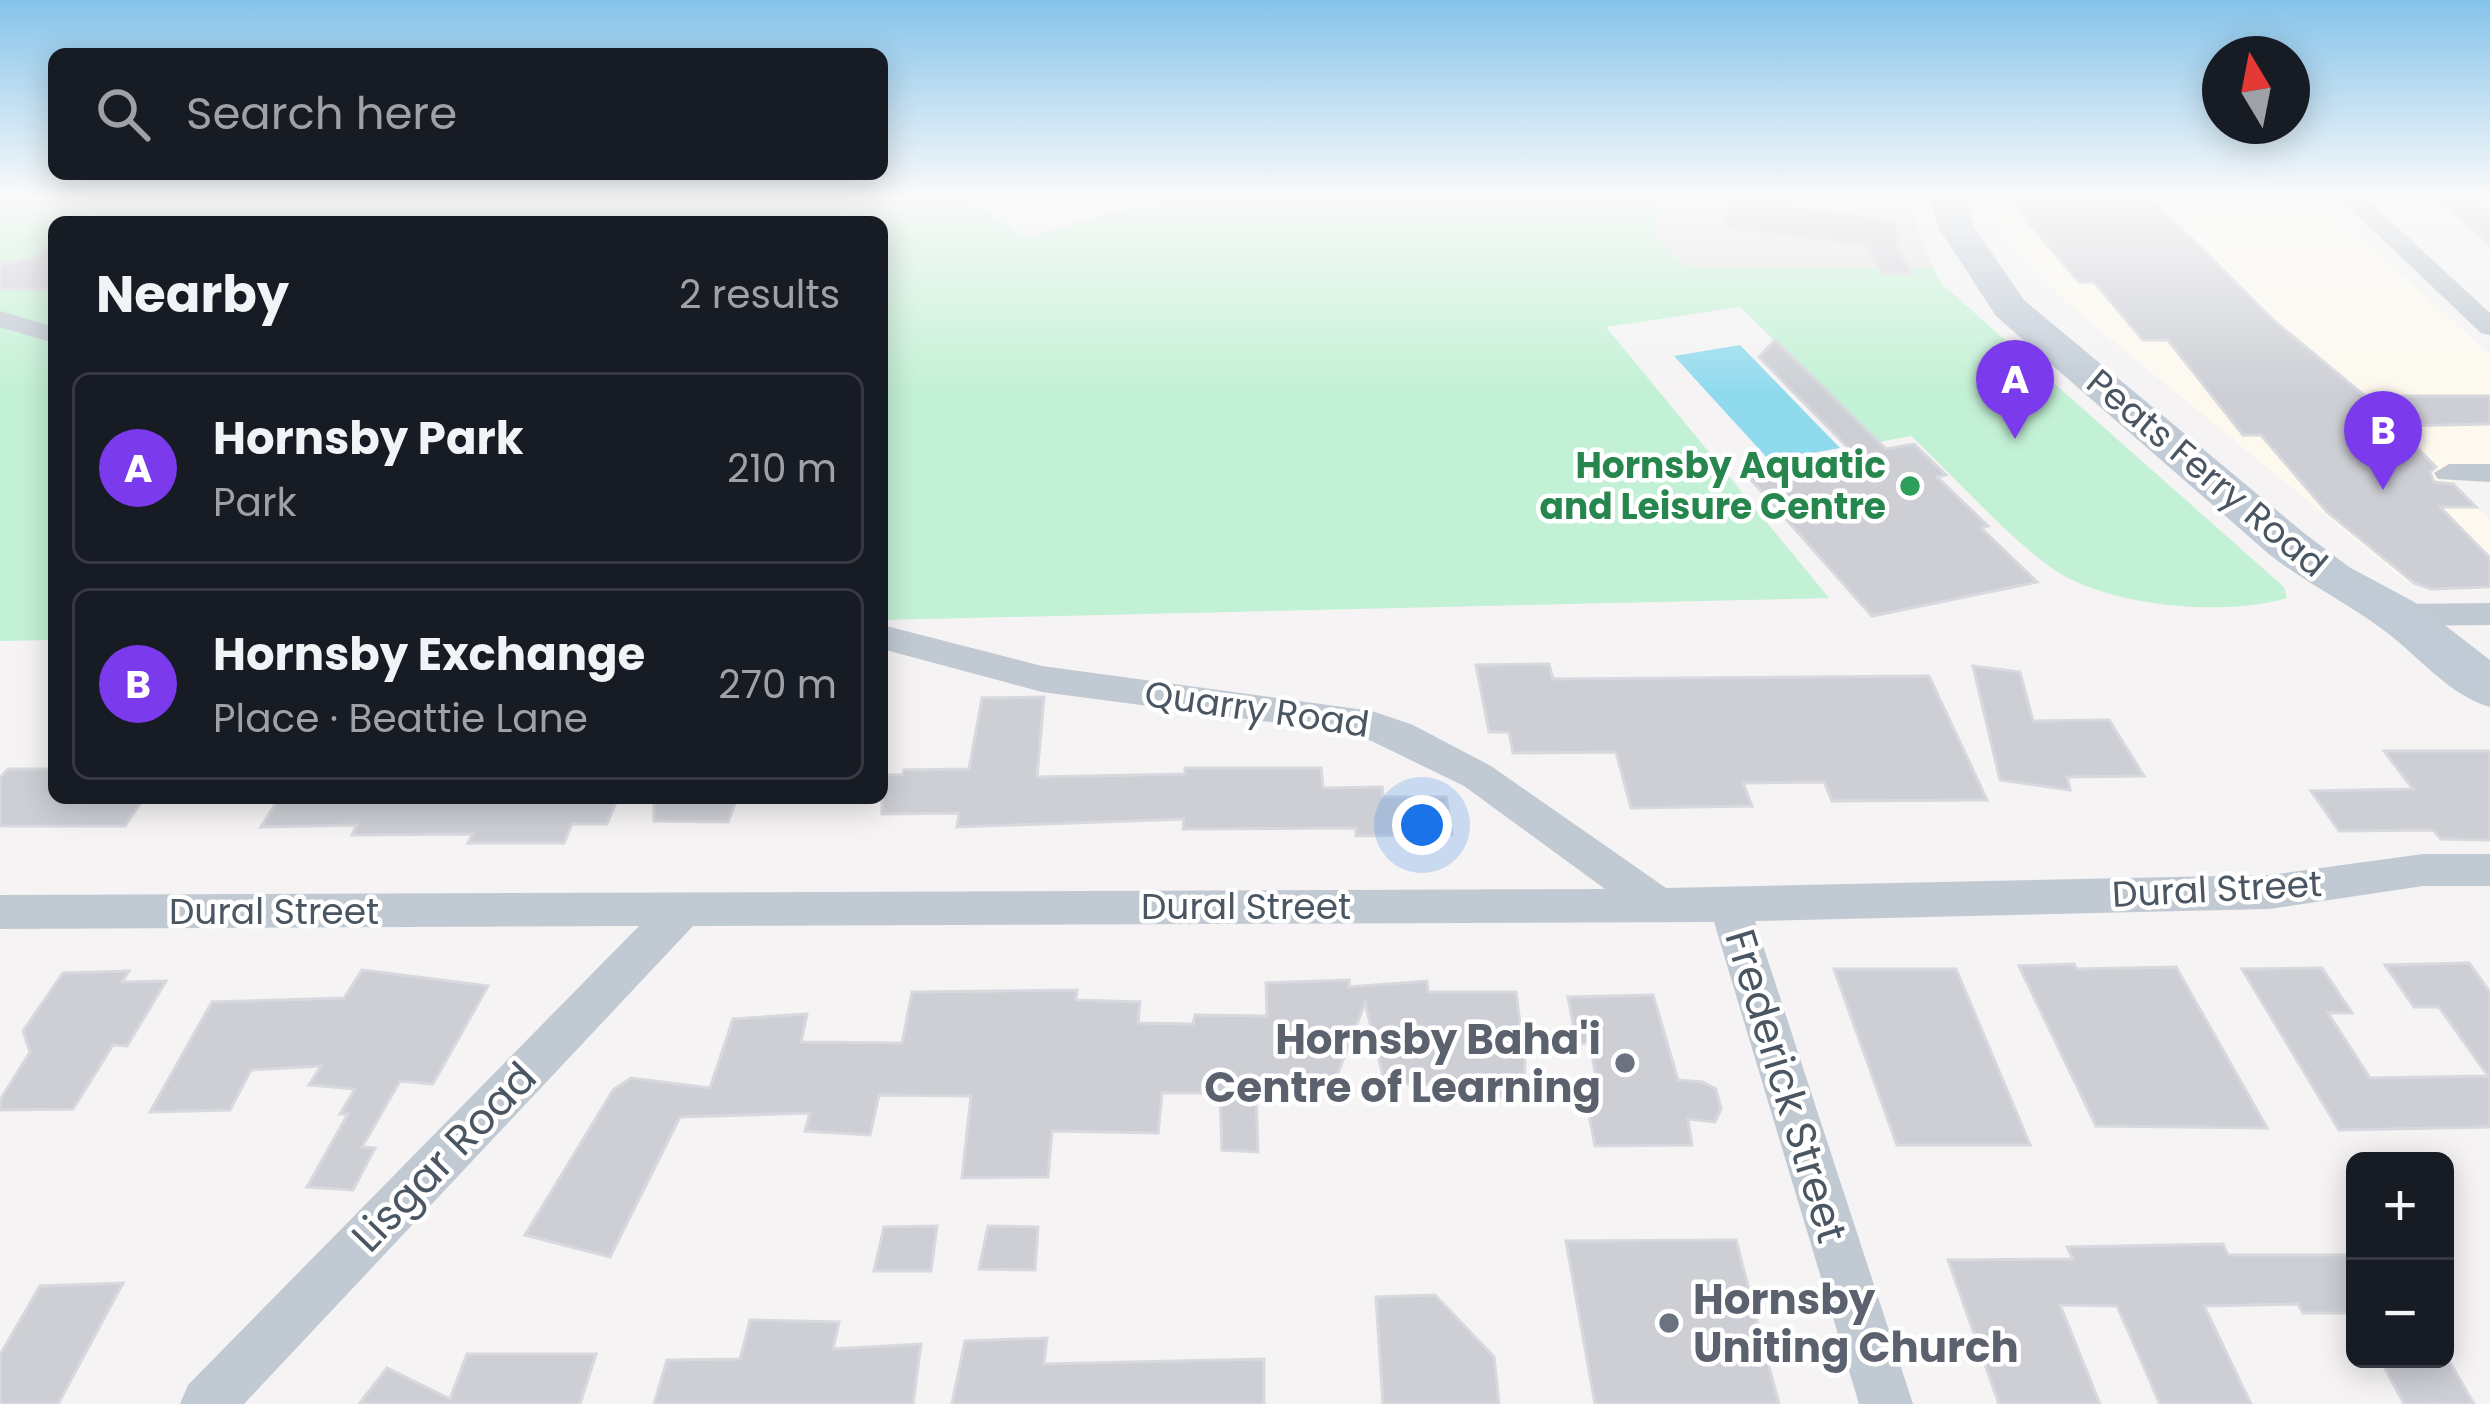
<!DOCTYPE html>
<html lang="en">
<head>
<meta charset="utf-8">
<style>
	:root { --surface:#171b24; --page:#20242c; --text:#f1f3f6; --muted:#9ea1a6; --line:#363941; --accent:#7c3aed }
	body { margin:0; font-family:Poppins,sans-serif; background:var(--page); color:var(--text) }
	.controls { position:absolute; right:36px; bottom:36px; display:grid; overflow:hidden; border-radius:18px; box-shadow:0 6px 30px #0003 }
	.controls button { width:108px; height:108px; display:grid; place-items:center; padding:0; border:0; border-bottom:3px solid var(--line); background:var(--surface); color:var(--text); font:60px sans-serif }
	.compass { position:absolute; left:2202px; top:36px; width:108px; height:108px; border-radius:50%; background:var(--surface); box-shadow:0 6px 30px #0003; rotate:350deg }
	.you { position:absolute; left:1422px; top:825px; width:42px; height:42px; margin:-30px; border:9px solid #fff; border-radius:50%; background:#1a73e8; box-shadow:0 0 0 18px #1a73e833 }
	.badge { display:grid; place-items:center; width:78px; height:78px; border-radius:50%; background:var(--accent); color:#fff; font-size:39px; font-weight:700 }
	.pin { position:absolute; translate:-50% -99px; filter:drop-shadow(0 3px 6px #0008) }
	.pin::after { content:''; position:absolute; top:63px; width:42px; height:36px; background:inherit; clip-path:polygon(0 0,100% 0,50% 100%) }
	.list { margin:0; padding:0; list-style:none }
	h2 { display:flex; justify-content:space-between; align-items:center; height:156px; margin:0; padding:0 48px; font-size:51px }
	h2 small { font-size:39px; font-weight:400; color:var(--muted) }
	.list li { display:grid; grid-template-columns:78px 1fr auto; gap:36px; align-items:center; box-sizing:border-box; height:192px; margin:0 24px 24px; padding:0 24px; border:3px solid var(--line); border-radius:18px }
	.list b { display:block; font-size:45px; white-space:nowrap }
	.list p { margin:0; font-size:39px; white-space:nowrap; color:var(--muted) }
	.list em { font-size:39px; font-style:normal; color:var(--muted) }
	.icon { flex:none; width:66px; height:66px; fill:none; stroke:currentColor; stroke-width:2; stroke-linecap:round; stroke-linejoin:round }
	.map { position:relative; flex:none; width:2490px; height:1404px; overflow:hidden }
	.search { position:absolute; background:var(--surface); box-shadow:0 6px 30px #0003; left:48px; top:48px; width:840px; height:132px; display:flex; align-items:center; gap:30px; box-sizing:border-box; padding:0 42px; border-radius:18px; color:var(--muted); font-size:45px }
	.panel { position:absolute; background:var(--surface); box-shadow:0 6px 30px #0003; left:48px; top:216px; width:840px; height:588px; border-radius:18px }
	.map>svg:first-child { display:block }
</style>
</head>
<body>
<div class="map">
<svg width="2490" height="1404" viewBox="0 0 2490 1404">
	<rect width="100%" height="100%" fill="#f5f3f3"/>
	<polygon fill="#fdf9ef" points="1985,195 2318,195 2490,355 2490,469 2442,471 2490,520 2490,590 2428,590 2404,580 2062,299 2009,244"/>
	<polygon fill="#e6e4e5" points="1661,195 1912,195 1916,222 1933,268 1686,267 1655,235"/>
	<path fill="#c3f1d5" d="M0,195H963L1025,237L1175,195H1661L1655,235L1686,267L1933,268L1942,284L2284,587L2287,598C2224,617 2109,607 2053,569C2004,534 1956,478 1911,436L1879,442L1740,307L1606,327L1829,598L882,620V222H54V640L0,641Z"/>
	<polygon fill="#90daee" points="1740,345 1840,448 1770,461 1674,356"/>
	<g fill="#cdcfd5" stroke="#d7d9de" stroke-width="3">
		<polygon points="1727,195 1780,195 1780,205 1895,219 1898,248 1912,274 1882,273 1865,245 1726,228"/>
		<polygon points="2433,195 2470,195 2490,212 2490,245"/>
		<polygon points="2150,197 2273,320 2365,396 2490,396 2490,424 2396,426 2436,467 2430,472 2434,482 2453,484 2476,507 2440,507 2490,558 2490,587 2431,589 2414,583 2327,512 2261,435 2243,435 2168,340 2143,340 2094,282 2079,282 2007,198"/>
		<polygon points="54,245 54,289 0,289 0,264 33,259"/>
		<polygon points="1775,340 1886,449 1914,444 1946,475 1937,477 1988,526 1981,528 2037,582 1872,616 1747,475 1855,455 1759,357"/>
		<polygon points="1549,664 1553,679 1929,676 1987,800 1832,801 1824,782 1743,783 1752,806 1631,808 1616,752 1513,753 1509,732 1489,732 1476,665"/>
		<polygon points="1973,666 2020,672 2033,721 2109,720 2144,776 2067,777 2070,790 2000,780"/>
		<polygon points="1044,697 1037,777 1185,774 1185,768 1321,768 1323,788 1382,787 1383,797 1446,797 1452,834 1356,836 1356,828 1183,829 1184,819 957,827 959,813 882,814 882,775 902,775 904,770 969,769 982,698"/>
		<polygon points="2384,751 2490,751 2490,840 2441,839 2433,830 2339,831 2311,791 2413,789"/>
		<polygon points="8,769 54,769 54,798 144,798 125,826 0,826 0,778"/>
		<polygon points="279,798 618,798 607,824 572,824 564,843 468,843 473,834 352,835 357,825 261,827"/>
		<polygon points="654,798 737,798 728,822 654,821"/>
		<polygon points="2469,963 2490,992 2490,1127 2339,1130 2242,969 2322,968 2352,1013 2328,1013 2370,1078 2488,1076 2439,1007 2414,1007 2385,965"/>
		<polygon points="2074,964 2077,969 2176,967 2267,1128 2096,1126 2019,966"/>
		<polygon points="1834,969 1956,969 2030,1145 1897,1145"/>
		<polygon points="362,970 488,986 433,1084 400,1081 362,1147 375,1148 353,1190 307,1187 348,1114 340,1114 355,1089 309,1085 321,1066 251,1070 230,1110 150,1112 212,1002 344,998"/>
		<polygon points="129,971 122,982 166,981 127,1046 113,1045 73,1109 0,1110 0,1100 30,1052 23,1031 63,973"/>
		<polygon points="1349,980 1349,987 1427,981 1428,992 1516,992 1525,1063 1523,1096 1450,1099 1448,1084 1385,1084 1365,1003 1336,1078 1300,1077 1297,1097 1256,1092 1258,1152 1222,1150 1220,1093 1162,1093 1158,1133 1052,1131 1048,1177 962,1178 971,1096 879,1095 870,1135 805,1131 810,1113 680,1117 610,1257 525,1235 613,1090 631,1078 710,1088 733,1019 807,1014 801,1042 902,1043 912,992 1077,990 1076,1000 1140,1002 1138,1023 1193,1024 1195,1015 1267,1016 1266,983"/>
		<polygon points="1653,995 1678,1080 1702,1082 1716,1089 1721,1109 1715,1122 1688,1119 1692,1145 1595,1146 1585,1094 1599,1095 1590,1043 1577,1044 1568,997"/>
		<polygon points="937,1226 931,1271 874,1271 884,1227"/>
		<polygon points="988,1226 1038,1227 1035,1270 979,1269"/>
		<polygon points="1736,1240 1779,1404 1595,1404 1566,1241"/>
		<polygon points="2223,1244 2228,1255 2355,1255 2355,1313 2303,1313 2298,1304 2204,1306 2251,1404 2160,1404 2117,1306 2060,1305 2100,1404 1999,1404 1948,1260 2073,1259 2067,1247"/>
		<polygon points="123,1283 58,1404 0,1404 0,1355 40,1286"/>
		<polygon points="1435,1295 1494,1357 1499,1404 1383,1404 1376,1297"/>
		<polygon points="750,1320 839,1322 833,1349 921,1344 913,1404 654,1404 667,1360 740,1359"/>
		<polygon points="1047,1338 1044,1364 1264,1359 1264,1404 952,1404 965,1341"/>
		<polygon points="467,1354 596,1354 580,1404 359,1404 387,1368 450,1399"/>
		<polygon points="2380,1359 2448,1359 2474,1404 2404,1404"/>
	</g>
	<g fill="none" stroke-linecap="round" stroke-linejoin="round">
		<g fill="#c1cad2" fill-rule="evenodd">
			<polygon points="2336,195 2362,195 2490,313 2490,335 2481,333"/>
			<polygon points="0,311 54,327 54,343 0,327"/>
			<polygon points="2449,464 2490,464 2490,482 2438,479 2434,473"/>
			<polygon points="2490,603 2490,625 2398,626 2386,623 2381,615 2386,607 2398,604"/>
			<polygon points="882,625 1042,666 1372,711 1413,725 1491,766 1666,888 2269,875 2423,854 2490,854 2490,886 2423,886 2269,909 1755,921 1913,1404 1859,1404 1714,922 693,926 244,1404 180,1404 188,1385 639,926 0,929 0,895 1605,889 1464,786 1355,733 1042,692 882,649"/>
		</g>
		<path fill="#c1cbd6" fill-rule="evenodd" d="M1930,195H1964L1974,227L2024,300L2304,533L2349,567L2416,603L2490,660V707C2448,695 2417,654 2382,629C2346,602 2306,583 2270,555L1996,316L1938,227Z"/>
	</g>
	<linearGradient id="sky" x2="0" y2="1"><stop stop-color="#85c3ea"/><stop offset="0.5" stop-color="#fafafa"/><stop offset="1" stop-color="#fafafa" stop-opacity="0"/></linearGradient>
	<rect width="2490" height="392" fill="url(#sky)"/>
	<circle fill="#2e9e5b" stroke="#fff" stroke-width="4.5" cx="1910" cy="486" r="12"/>
	<g fill="#6b7280" stroke="#fff" stroke-width="4.5">
		<circle cx="1625" cy="1063" r="12"/>
		<circle cx="1669" cy="1323" r="12"/>
	</g>
	<g text-anchor="middle" dominant-baseline="central" stroke-width="9" stroke-linejoin="round" paint-order="stroke">
		<g font-size="36" font-weight="bold" fill="#27864d" stroke="#fff" text-anchor="end">
			<text x="1886" y="465">Hornsby Aquatic<tspan x="1886" dy="41">and Leisure Centre</tspan></text>
		</g>
		<g font-size="36" fill="#4a5661" stroke="#fff">
			<text transform="translate(2207 473) rotate(40)">Peats Ferry Road</text>
			<text transform="translate(1257 709) rotate(8)">Quarry Road</text>
			<text transform="translate(2217 889) rotate(-3)">Dural Street</text>
			<text x="1246" y="906">Dural Street</text>
			<text x="274" y="911">Dural Street</text>
		</g>
		<g font-size="42" font-weight="bold" fill="#5b616d" stroke="#fff" text-anchor="end">
			<text x="1601" y="1039">Hornsby Baha'i<tspan x="1601" dy="48">Centre of Learning</tspan></text>
			<text x="1693" y="1299" text-anchor="start">Hornsby<tspan x="1693" dy="48">Uniting Church</tspan></text>
		</g>
		<g font-size="42" fill="#4a5661" stroke="#fff">
			<text transform="translate(1786 1086) rotate(73)">Frederick Street</text>
			<text transform="translate(444 1157) rotate(-46)">Lisgar Road</text>
		</g>
	</g>
</svg>
<div class="controls">
<button>+</button>
<button>−</button>
</div>
<svg class="compass" viewBox="-18 -18 36 36"><path d="M0-13l5 13h-10z" fill="#e53935"/><path d="M0 13l5-13h-10z" fill="#9ea1a6"/></svg>
<div class="you"></div>
<div class="pin badge" style="left:2015px;top:439px">A</div>
<div class="pin badge" style="left:2383px;top:490px">B</div>
<div class="search"><svg class="icon" aria-label="search" viewBox="0 0 24 24"><circle cx="10" cy="10" r="6"/><path d="M15 15l6 6"/></svg>Search here</div>
<section class="panel">
<h2>Nearby<small>2 results</small></h2>
<ul class="list">
<li><span class="badge">A</span><div><b>Hornsby Park</b><p>Park</p></div><em>210 m</em></li>
<li><span class="badge">B</span><div><b>Hornsby Exchange</b><p>Place · Beattie Lane</p></div><em>270 m</em></li>
</ul>
</section>
</div>
</body>
</html>
